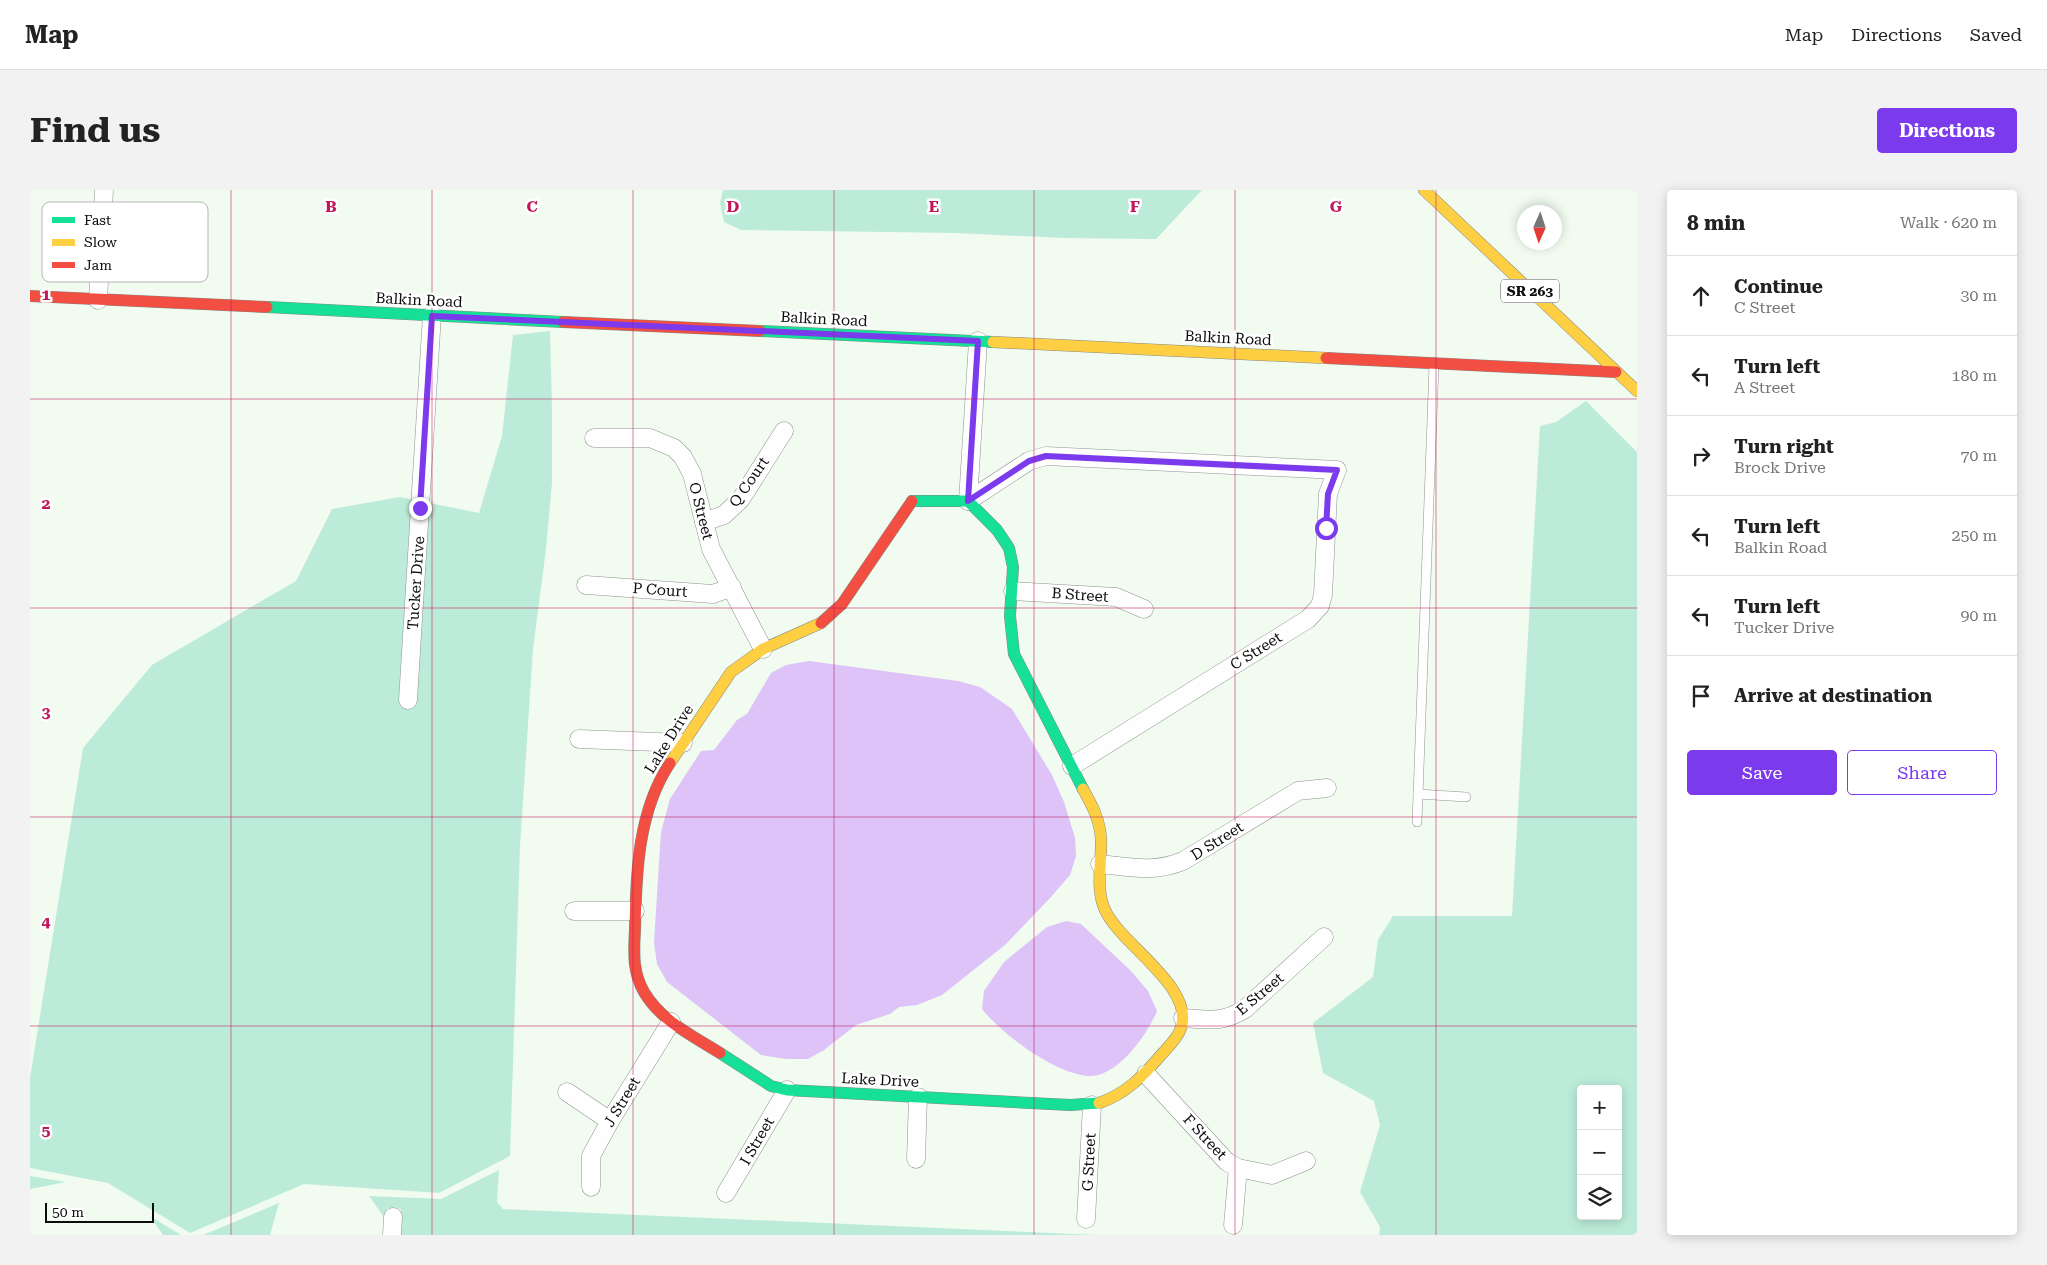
<!DOCTYPE html>
<html lang="en">
<head>
<meta charset="utf-8">
<style>
	:root { --surface:#fff; --page:#f2f2f2; --text:#222; --muted:#767676; --line:#e0e0e0; --accent:#7c3aed }
	body { margin:0; font-family:"Roboto Serif",serif; background:var(--page); color:var(--text) }
	.controls { position:absolute; right:15px; bottom:15px; display:grid; overflow:hidden; border-radius:5px; box-shadow:0 2px 12px #0003 }
	.controls button { width:45px; height:45px; display:grid; place-items:center; padding:0; border:0; border-bottom:1px solid var(--line); background:var(--surface); color:var(--text); font:25px sans-serif }
	.compass { position:absolute; left:1487px; top:15px; width:45px; height:45px; border-radius:50%; background:var(--surface); box-shadow:0 2px 12px #0003; rotate:183deg }
	.scale { position:absolute; left:15px; bottom:12px; width:109px; box-sizing:border-box; padding-left:5px; border:2px solid #0c0c0c; border-top:0; font-size:14px; line-height:18px; white-space:nowrap; color:#0c0c0c; -webkit-text-stroke:4px #fff; paint-order:stroke }
	.stop { position:absolute; width:15px; height:15px; margin:-11px; border:4px solid #7c3aed; border-radius:50%; background:#fff }
	.stop.end { background:#7c3aed; border-color:#fff; box-shadow:0 1px 5px #0008 }
	.list { margin:0; padding:0; list-style:none }
	h2 { display:flex; justify-content:space-between; align-items:center; height:65px; margin:0; padding:0 20px; font-size:21px }
	h2 small { font-size:16px; font-weight:400; color:var(--muted) }
	.list li { display:grid; grid-template-columns:32px 1fr auto; gap:15px; align-items:center; box-sizing:border-box; height:80px; padding:0 20px; border-top:1px solid var(--line) }
	.list b { display:block; font-size:19px; white-space:nowrap }
	.list p { margin:0; font-size:16px; white-space:nowrap; color:var(--muted) }
	.list em { font-size:16px; font-style:normal; color:var(--muted) }
	.actions { display:flex; gap:10px; padding:15px 20px }
	.actions a { flex:1; padding:11px 0; border:1px solid var(--accent); border-radius:5px; text-align:center; font-size:18px; color:var(--accent) }
	.actions .main { background:var(--accent); color:#fff }
	.icon { flex:none; width:28px; height:28px; fill:none; stroke:currentColor; stroke-width:2; stroke-linecap:round; stroke-linejoin:round }
	.map { position:relative; flex:none; width:1607px; height:1045px; overflow:hidden; border-radius:5px }
	header { display:flex; align-items:center; gap:30px; box-sizing:border-box; height:70px; padding:0 25px; background:var(--surface); border-bottom:1px solid var(--line) }
	header strong { font-size:24px }
	nav { display:flex; gap:28px; margin-inline-start:auto; font-size:18px }
	.intro { display:flex; align-items:center; justify-content:space-between; box-sizing:border-box; height:120px; padding:0 30px }
	h1 { margin:0; font-size:35px }
	.button { padding:12px 22px; border-radius:5px; background:var(--accent); color:#fff; font-size:18px; font-weight:700 }
	main { display:flex; gap:30px; padding:0 30px }
	aside { flex:1; background:var(--surface); border-radius:5px; box-shadow:0 2px 12px #0003 }
	.map>svg:first-child { display:block }
</style>
</head>
<body>
<header>
<strong>Map</strong>
<nav><a>Map</a><a>Directions</a><a>Saved</a></nav>
</header>
<div class="intro"><h1>Find us</h1><a class="button">Directions</a></div>
<main>
<div class="map">
<svg width="1607" height="1045" viewBox="0 0 1607 1045">
	<rect width="100%" height="100%" fill="#f1fbf0"/>
	<g fill="#bcecd9" fill-rule="evenodd">
		<polygon points="693,0 1172,0 1126,49 1033,48 926,43 711,40 694,32 690,13"/>
		<polygon points="520,141 522,219 522,293 516,359 503,459 490,656 480,966 409,1003 274,994 160,1043 78,993 0,978 0,888 53,558 122,475 266,391 302,319 370,307 449,323 472,246 483,145"/>
		<path d="M1556,211L1607,262V1045H1349L1350,1037L1330,1002L1350,935L1344,911L1293,883L1283,833L1343,787L1348,750L1363,726H1482L1510,236L1526,232ZM1551,899H1588V1026H1551Z"/>
		<polygon points="469,980 467,1012 473,1019 1067,1045 369,1045 371,1019 357,1018 356,1030 339,1006 411,1009"/>
		<polygon points="0,986 36,992 0,999"/>
		<polygon points="249,1013 240,1045 173,1045"/>
		<polygon points="120,1026 151,1045 133,1045"/>
	</g>
	<g fill="#ddc3f8">
		<polygon points="779,471 928,491 950,497 982,519 1022,585 1034,612 1045,648 1046,666 1040,685 1020,708 975,755 912,805 887,815 869,817 860,824 826,835 794,860 778,869 756,869 731,865 637,792 627,774 624,753 631,642 640,609 671,561 684,560 707,530 717,524 741,483 756,475"/>
		<path d="M1036,731L1051,734L1101,781L1118,801L1127,821C1117,845 1087,888 1058,886C1024,883 973,845 952,819L954,801L974,772L1017,737Z"/>
	</g>
	<g fill="none" stroke-linecap="round" stroke-linejoin="round">
		<g stroke="#8f948f" stroke-width="10">
			<g id="lane">
				<polyline points="1388,604 1436,607"/>
				<polyline points="1387,632 1404,175"/>
			</g>
		</g>
		<g stroke="#8f948f" stroke-width="19">
			<g id="street">
				<polyline points="68,110 74,0"/>
				<polyline points="564,248 620,248 644,258 653,267 662,284 681,359 733,459"/>
				<polyline points="938,311 999,271 1016,266 1307,280 1298,304 1293,405 1290,416 1278,429 1042,576"/>
				<polyline points="938,311 948,151"/>
				<polyline points="674,332 694,325 711,309 754,241"/>
				<polyline points="556,395 683,404 702,397"/>
				<polyline points="983,401 1086,407 1114,419"/>
				<polyline points="378,510 402,125"/>
				<polyline points="549,549 653,553"/>
				<path d="M1070,674C1100,677 1124,683 1153,671L1268,601L1297,598"/>
				<polyline points="544,721 605,721"/>
				<path d="M1153,828C1178,830 1193,833 1215,819L1294,747"/>
				<polyline points="1116,884 1197,972 1208,978 1242,985 1276,971"/>
				<polyline points="537,902 580,931"/>
				<polyline points="886,969 888,907"/>
				<polyline points="561,997 561,966 580,931 641,832"/>
				<polyline points="696,1003 757,900"/>
				<polyline points="1056,1029 1062,915"/>
				<polyline points="1203,1035 1208,978"/>
				<polyline points="362,1045 363,1027"/>
			</g>
		</g>
		<g stroke="#868a85" stroke-width="12">
			<g id="fast">
				<polyline points="237,117 533,132"/>
				<polyline points="730,141 963,152"/>
				<polyline points="882,311 938,311 967,340 979,358 983,377 980,426 984,464 1053,599"/>
				<polyline points="690,863 741,896 757,900 1040,915 1069,913"/>
			</g>
		</g>
		<g stroke="#868a85" stroke-width="12">
			<g id="slow">
				<polyline points="1394,0 1607,201"/>
				<polyline points="963,152 1296,168"/>
				<polyline points="640,573 701,482 733,459 791,433"/>
				<path d="M1053,599C1062,615 1070,630 1071,649C1072,672 1065,698 1075,720C1091,755 1165,797 1151,838C1148,848 1138,857 1131,865C1113,886 1096,904 1069,913"/>
			</g>
		</g>
		<g stroke="#868a85" stroke-width="12">
			<g id="jam">
				<polyline points="0,106 237,117"/>
				<polyline points="533,132 730,141"/>
				<polyline points="1296,168 1586,182"/>
				<polyline points="791,433 812,414 882,311"/>
				<path d="M640,573C608,621 606,683 605,739C604,761 602,781 614,802C631,831 663,846 690,863"/>
			</g>
		</g>
		<use href="#lane" stroke="#fdfefd" stroke-width="9"/>
		<use href="#street" stroke="#fdfefd" stroke-width="18"/>
		<use href="#fast" stroke="#16e098" stroke-width="11"/>
		<use href="#slow" stroke="#ffcf43" stroke-width="11"/>
		<use href="#jam" stroke="#f24e42" stroke-width="11"/>
	</g>
	<g fill="none" stroke-linecap="round" stroke-linejoin="round">
		<polyline stroke="#7c3aed" stroke-width="6" points="390,318 402,126 948,151 938,311 999,271 1016,266 1307,280 1298,304 1296,338"/>
	</g>
	<path fill="none" stroke="#c2185b" stroke-width="1" stroke-opacity="0.55" d="M201,0V1045M402,0V1045M603,0V1045M804,0V1045M1004,0V1045M1205,0V1045M1406,0V1045M0,209H1607M0,418H1607M0,627H1607M0,836H1607"/>
	<g text-anchor="middle" dominant-baseline="central" stroke-width="5" stroke-linejoin="round" paint-order="stroke">
		<rect fill="#fff" stroke="#555" stroke-width="1" x="1471" y="89.5" width="58" height="23" rx="4"/>
		<g font-size="14" font-weight="bold" fill="#0c0c0c">
			<text x="1500" y="101">SR 263</text>
		</g>
		<g font-size="15" fill="#0c0c0c" stroke="#fff">
			<text transform="translate(389 110) rotate(3)">Balkin Road</text>
			<text transform="translate(794 129) rotate(3)">Balkin Road</text>
			<text transform="translate(1198 148) rotate(3)">Balkin Road</text>
			<text transform="translate(719 292) rotate(-55)">Q Court</text>
			<text transform="translate(671 321) rotate(76)">O Street</text>
			<text transform="translate(386 393) rotate(-86)">Tucker Drive</text>
			<text transform="translate(630 400) rotate(4)">P Court</text>
			<text transform="translate(1050 405) rotate(4)">B Street</text>
			<text transform="translate(1226 461) rotate(-32)">C Street</text>
			<text transform="translate(639 549) rotate(-58)">Lake Drive</text>
			<text transform="translate(1187 651) rotate(-32)">D Street</text>
			<text transform="translate(1230 804) rotate(-40)">E Street</text>
			<text transform="translate(850 890) rotate(3)">Lake Drive</text>
			<text transform="translate(592 912) rotate(-59)">J Street</text>
			<text transform="translate(1175 947) rotate(47)">F Street</text>
			<text transform="translate(727 951) rotate(-60)">I Street</text>
			<text transform="translate(1059 972) rotate(-87)">G Street</text>
		</g>
	</g>
	<rect x="12" y="12" width="166" height="80" rx="8" fill="#fff" stroke="#b6b6b6" stroke-width="1"/>
	<rect x="22" y="27" width="23" height="6" fill="#16e098"/>
	<rect x="22" y="49" width="23" height="7" fill="#ffcf43"/>
	<rect x="22" y="72" width="23" height="6" fill="#f24e42"/>
	<g font-size="14" fill="#0c0c0c">
		<text x="54" y="35">Fast</text>
		<text x="54" y="57">Slow</text>
		<text x="54" y="80">Jam</text>
	</g>
	<g font-size="16" text-anchor="middle" font-weight="bold" fill="#c2185b" stroke="#fff" stroke-width="5" stroke-linejoin="round" paint-order="stroke">
		<text x="301" y="22">B</text>
		<text x="502" y="22">C</text>
		<text x="703" y="22">D</text>
		<text x="904" y="22">E</text>
		<text x="1105" y="22">F</text>
		<text x="1306" y="22">G</text>
		<text x="16" y="110">1</text>
		<text x="16" y="319">2</text>
		<text x="16" y="528">3</text>
		<text x="16" y="737">4</text>
		<text x="16" y="946">5</text>
	</g>
</svg>
<div class="controls">
<button>+</button>
<button>−</button>
<button><svg class="icon" aria-label="layers" viewBox="0 0 24 24"><path d="M12 4l9 5-9 5-9-5zM3 14l9 5 9-5"/></svg></button>
</div>
<svg class="compass" viewBox="-18 -18 36 36"><path d="M0-13l5 13h-10z" fill="#e53935"/><path d="M0 13l5-13h-10z" fill="#767676"/></svg>
<div class="scale">50 m</div>
<div class="stop" style="left:1296px;top:338px"></div>
<div class="stop end" style="left:390px;top:318px"></div>
</div>
<aside>
<h2>8 min<small>Walk · 620 m</small></h2>
<ul class="list">
<li><svg class="icon" aria-label="ahead" viewBox="0 0 24 24"><path d="M12 20V5M6 11l6-6 6 6"/></svg><div><b>Continue</b><p>C Street</p></div><em>30 m</em></li>
<li><svg class="icon" aria-label="left" viewBox="0 0 24 24"><path d="M17 20v-9H6M10 6l-5 5 5 5"/></svg><div><b>Turn left</b><p>A Street</p></div><em>180 m</em></li>
<li><svg class="icon" aria-label="right" viewBox="0 0 24 24"><path d="M7 20v-9h11M14 6l5 5-5 5"/></svg><div><b>Turn right</b><p>Brock Drive</p></div><em>70 m</em></li>
<li><svg class="icon" aria-label="left" viewBox="0 0 24 24"><path d="M17 20v-9H6M10 6l-5 5 5 5"/></svg><div><b>Turn left</b><p>Balkin Road</p></div><em>250 m</em></li>
<li><svg class="icon" aria-label="left" viewBox="0 0 24 24"><path d="M17 20v-9H6M10 6l-5 5 5 5"/></svg><div><b>Turn left</b><p>Tucker Drive</p></div><em>90 m</em></li>
<li><svg class="icon" aria-label="arrive" viewBox="0 0 24 24"><path d="M6 21V4h12l-3 4 3 4H6"/></svg><div><b>Arrive at destination</b></div></li>
</ul>
<div class="actions"><a class="main">Save</a><a>Share</a></div>
</aside>
</main>
</body>
</html>
